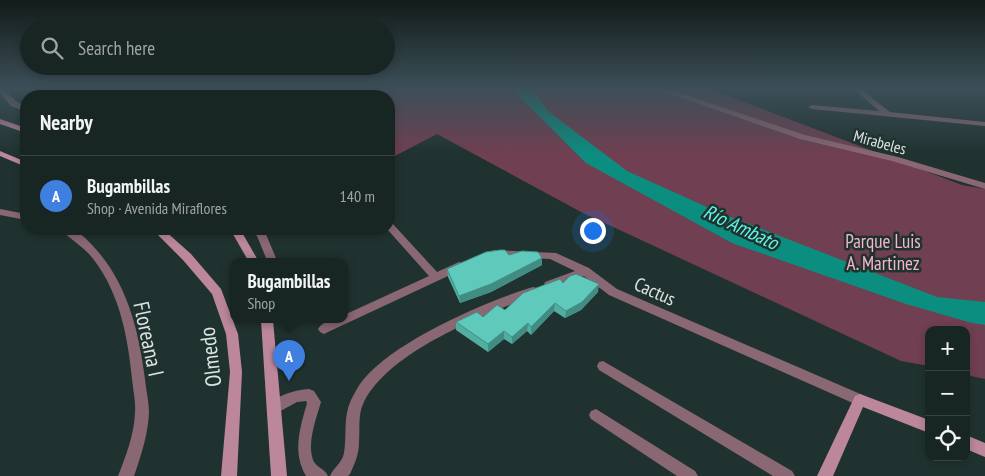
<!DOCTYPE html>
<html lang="en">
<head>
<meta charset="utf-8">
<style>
	:root { --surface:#182623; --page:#253230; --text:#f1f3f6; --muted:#9fa5a6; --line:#364341; --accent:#ff8eb9 }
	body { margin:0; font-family:"PT Sans Narrow",sans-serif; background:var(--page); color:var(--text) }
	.controls { position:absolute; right:15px; bottom:15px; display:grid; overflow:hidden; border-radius:10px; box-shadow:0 2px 8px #0003 }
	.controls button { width:45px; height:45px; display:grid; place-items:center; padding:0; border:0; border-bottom:1px solid var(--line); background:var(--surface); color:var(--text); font:25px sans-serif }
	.you { position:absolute; left:592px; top:230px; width:18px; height:18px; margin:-12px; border:4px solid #fff; border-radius:50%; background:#1a73e8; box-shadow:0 0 0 8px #1a73e833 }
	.badge { display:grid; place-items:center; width:32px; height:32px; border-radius:50%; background:var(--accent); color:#fff; font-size:16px; font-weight:700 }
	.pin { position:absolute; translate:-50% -41px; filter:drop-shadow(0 1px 2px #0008) }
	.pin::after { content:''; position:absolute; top:26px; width:18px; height:15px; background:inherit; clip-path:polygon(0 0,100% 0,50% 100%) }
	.popup { position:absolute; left:230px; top:258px; width:118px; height:65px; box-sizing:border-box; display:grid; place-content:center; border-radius:10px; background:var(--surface); filter:drop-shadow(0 1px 4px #0005); font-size:16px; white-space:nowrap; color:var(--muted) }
	.popup b { font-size:19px; color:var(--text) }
	.popup::after { content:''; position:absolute; left:50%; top:100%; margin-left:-10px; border:10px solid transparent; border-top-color:var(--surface) }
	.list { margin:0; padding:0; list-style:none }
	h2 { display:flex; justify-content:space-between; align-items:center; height:65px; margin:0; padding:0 20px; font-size:21px }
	h2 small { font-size:16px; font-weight:400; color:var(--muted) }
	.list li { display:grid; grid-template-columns:32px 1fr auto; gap:15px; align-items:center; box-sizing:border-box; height:80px; padding:0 20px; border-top:1px solid var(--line) }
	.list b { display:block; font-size:19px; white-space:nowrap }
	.list p { margin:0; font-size:16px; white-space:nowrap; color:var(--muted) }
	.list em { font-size:16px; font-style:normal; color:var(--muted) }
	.icon { flex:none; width:28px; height:28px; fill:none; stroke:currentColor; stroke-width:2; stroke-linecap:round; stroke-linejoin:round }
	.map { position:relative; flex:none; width:985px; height:476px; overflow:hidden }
	.search { position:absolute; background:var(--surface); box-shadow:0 2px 8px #0003; left:20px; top:20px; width:375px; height:55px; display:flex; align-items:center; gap:12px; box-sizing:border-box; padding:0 18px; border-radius:28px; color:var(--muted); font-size:19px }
	.panel { position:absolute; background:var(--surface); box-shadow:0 2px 8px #0003; left:20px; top:90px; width:375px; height:145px; border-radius:20px }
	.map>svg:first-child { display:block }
</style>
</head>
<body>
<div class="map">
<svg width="985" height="476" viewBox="0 0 985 476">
	<rect width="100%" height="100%" fill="#20322f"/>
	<polygon fill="#703f51" points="243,89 710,89 962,185 985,189 985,379 966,375 966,330 929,330 929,366 901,361 581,212 437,134 389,159 389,96 246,96"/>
	<polygon fill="#0b8e80" points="512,89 531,89 548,111 627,171 718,212 937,297 985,302 985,325 972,323 906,304 732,243 586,163"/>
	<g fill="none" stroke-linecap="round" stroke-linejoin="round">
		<g fill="#896773" fill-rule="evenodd">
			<polygon points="0,89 3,89 17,102 26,107 26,112 11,106 0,93"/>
			<polygon points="57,89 66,89 44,96 34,96"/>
			<polygon points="139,89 147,89 160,96 152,96"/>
			<polygon points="651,89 662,89 680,93 805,135 898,157 985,183 985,189 892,161 800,139 676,96"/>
			<polygon points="854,89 861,89 890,112 985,122 985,126 812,109 808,107 812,105 879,111"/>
			<polygon points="0,209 26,214 26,220 0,215"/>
			<path d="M389,222L392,223L437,272L459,262L463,263L464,266L463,269L328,332L324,334L320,332L318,329C323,320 335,320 344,320V315L429,276L387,229H389Z"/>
			<path d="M61,229C76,228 83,235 93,246C127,282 139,331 145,379C146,390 149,402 149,413C148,434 141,456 134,476H118C126,456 134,435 135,413C136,402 133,390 132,379C128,338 120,294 94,260C85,247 70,240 61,229Z"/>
			<polygon points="250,229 261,229 265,232 276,258 274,262 264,262 266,258 257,236"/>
			<polygon points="494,250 556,253 589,268 617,289 865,396 867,400 865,404 860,406 855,404 609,295 584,276 553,288 545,288 544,285 545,282 575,271 550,259 490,256 489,254 490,252"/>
			<path d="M533,287L537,288L539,291L537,294C486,314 387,351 363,404C358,415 360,429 359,442C359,454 355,463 350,474L348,476H330C334,467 342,463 344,453C347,436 343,416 351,400C354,394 358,386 363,380C395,341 484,302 533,287Z"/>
			<polygon points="603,361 792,471 795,476 773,476 599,370 597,366 599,362"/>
			<path d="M309,389L314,391L321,402C316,419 306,445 314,462C318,468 325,469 328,476H306C292,452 300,428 307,403L306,401L297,402L275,414L270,412L268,408C274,395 296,390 309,389Z"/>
			<polygon points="596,409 695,471 698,476 677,476 591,419 589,415 591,411"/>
		</g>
		<g fill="#bc879a" fill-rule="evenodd">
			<polygon points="0,119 26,128 26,133 0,124"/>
			<polygon points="0,151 26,162 26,167 0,156"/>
			<polygon points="152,229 163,229 191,254 221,289 238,334 242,372 237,476 221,476 230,372 226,334 212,294 183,260"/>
			<polygon points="230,229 240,229 259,262 249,262"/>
			<polygon points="261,320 273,320 287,476 271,476"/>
			<polygon points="860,394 929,420 929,433 863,407 833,476 817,476 855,396"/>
			<polygon points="966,435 985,443 985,457 966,449"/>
		</g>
	</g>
	<g fill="#52aea1">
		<polygon points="509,255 542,265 491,292 460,303 448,277 447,269"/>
		<polygon points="563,283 598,292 581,310 565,318 554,311 531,335 527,331 512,344 504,339 488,352 456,330 456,322 483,317 505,310"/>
	</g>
	<g fill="#428d83">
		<polygon points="542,258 542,265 491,292 460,303 459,296"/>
		<polygon points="599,284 598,292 581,310 565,318 566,311"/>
		<polygon points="555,303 554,311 531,335 531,327"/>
		<polygon points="528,323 527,331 512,344 512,337"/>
		<polygon points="504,331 504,339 488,352 488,344"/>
	</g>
	<g fill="#5fcabb" stroke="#428d83">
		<polygon points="500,250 505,250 509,255 522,251 538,252 542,258 491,284 459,296 447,269 486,252"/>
		<polygon points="576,274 599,284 582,302 566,311 555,303 531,327 528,323 512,337 504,331 488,344 456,322 477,312 483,317 497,305 505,310 523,293 560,279 563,283 570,276"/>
	</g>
	<linearGradient id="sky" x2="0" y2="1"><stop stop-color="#121c1a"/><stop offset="0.57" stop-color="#3c4f58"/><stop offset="1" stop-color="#3c4f58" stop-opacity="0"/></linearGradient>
	<rect width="985" height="155" fill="url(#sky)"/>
	<g text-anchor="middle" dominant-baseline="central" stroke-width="5" stroke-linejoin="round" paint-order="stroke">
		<g font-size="16" fill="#dae5e3" stroke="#20322f">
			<text transform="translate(880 142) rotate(15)">Mirabeles</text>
		</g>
		<g font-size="19" fill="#f5b5cb" stroke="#20322f">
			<text x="883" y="241">Parque Luis<tspan x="883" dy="22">A. Martinez</tspan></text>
		</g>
		<g font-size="19" fill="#dae5e3" stroke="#20322f">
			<text transform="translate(655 291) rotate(24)">Cactus</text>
		</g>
		<g font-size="20" font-style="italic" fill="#5ef7e3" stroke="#20322f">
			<text transform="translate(741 227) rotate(25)">Río Ambato</text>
		</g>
		<g font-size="22" fill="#dae5e3" stroke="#20322f">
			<text transform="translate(149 339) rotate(78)">Floreana I</text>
			<text transform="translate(210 357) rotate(-97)">Olmedo</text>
		</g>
	</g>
</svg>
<div class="controls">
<button>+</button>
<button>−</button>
<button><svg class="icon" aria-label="locate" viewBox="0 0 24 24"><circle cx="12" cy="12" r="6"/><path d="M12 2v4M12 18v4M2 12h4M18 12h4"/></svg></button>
</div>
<div class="you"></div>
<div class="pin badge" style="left:289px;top:381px;background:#3f7fe0">A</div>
<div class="popup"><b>Bugambillas</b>Shop</div>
<div class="search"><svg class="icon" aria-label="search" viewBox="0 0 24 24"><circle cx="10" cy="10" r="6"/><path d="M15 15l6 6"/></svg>Search here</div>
<section class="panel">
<h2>Nearby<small></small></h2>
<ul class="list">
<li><span class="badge" style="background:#3f7fe0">A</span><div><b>Bugambillas</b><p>Shop · Avenida Miraflores</p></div><em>140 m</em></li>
</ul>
</section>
</div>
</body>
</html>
